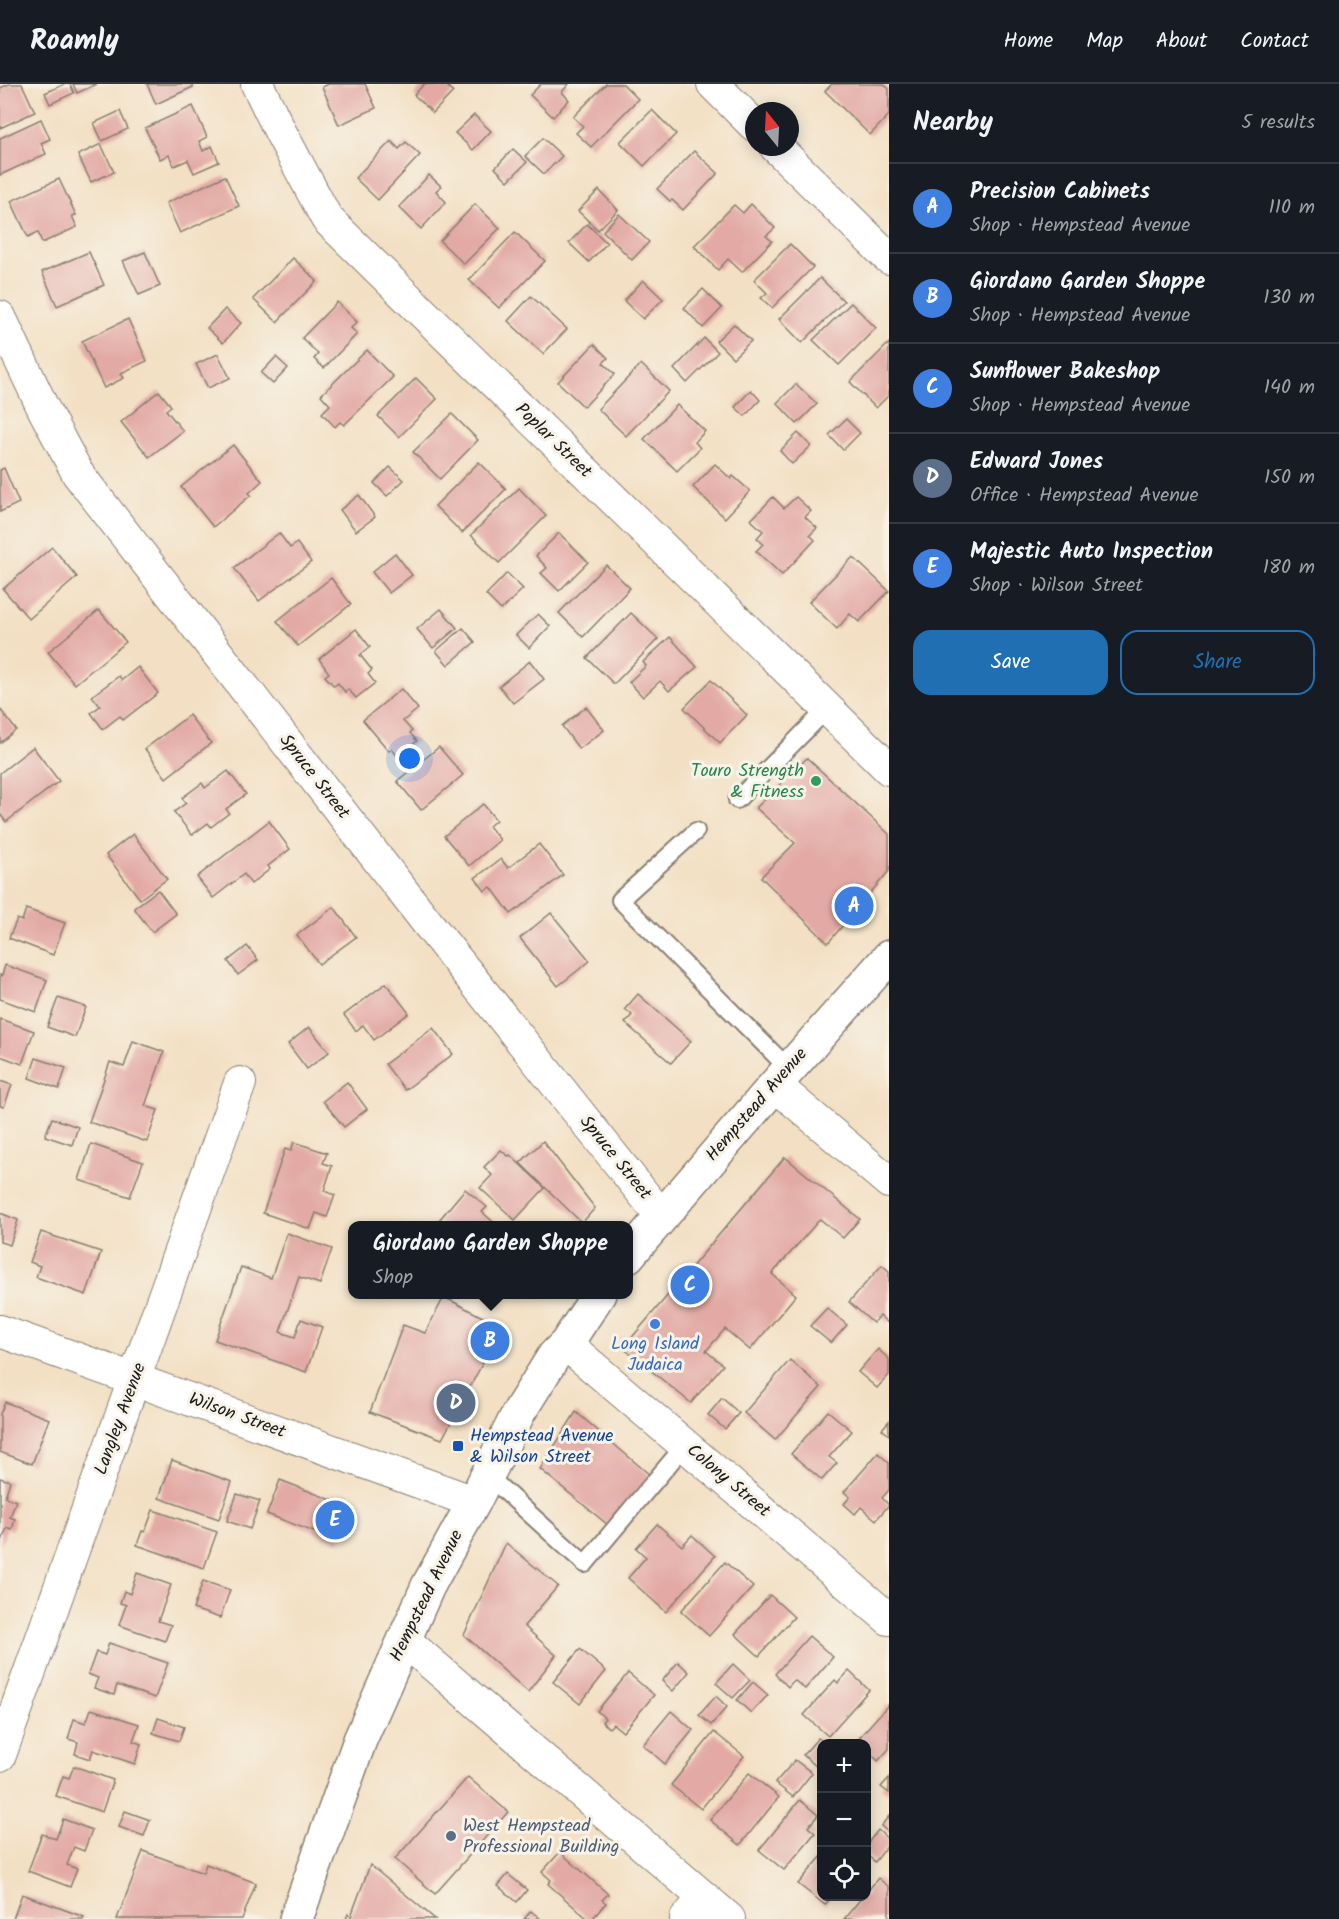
<!DOCTYPE html>
<html lang="en">
<head>
<meta charset="utf-8">
<style>
	:root { --surface:#171b24; --page:#20242c; --text:#f1f3f6; --muted:#9ea1a6; --line:#363941; --accent:#1f6fb2 }
	body { margin:0; font-family:Kalam,sans-serif; background:var(--page); color:var(--text) }
	.controls { position:absolute; right:18px; bottom:18px; display:grid; overflow:hidden; border-radius:12px; box-shadow:0 3px 15px #0003 }
	.controls button { width:54px; height:54px; display:grid; place-items:center; padding:0; border:0; border-bottom:2px solid var(--line); background:var(--surface); color:var(--text); font:30px sans-serif }
	.compass { position:absolute; left:745px; top:18px; width:54px; height:54px; border-radius:50%; background:var(--surface); box-shadow:0 3px 15px #0003; rotate:342deg }
	.you { position:absolute; left:410px; top:675px; width:21px; height:21px; margin:-15px; border:4px solid #fff; border-radius:50%; background:#1a73e8; box-shadow:0 0 0 9px #1a73e833 }
	.badge { display:grid; place-items:center; width:39px; height:39px; border-radius:50%; background:var(--accent); color:#fff; font-size:20px; font-weight:700 }
	.pin { position:absolute; translate:-50% -50%; border:3px solid #fff; box-shadow:0 2px 6px #0006 }
	.popup { position:absolute; left:348px; top:1137px; width:285px; height:78px; box-sizing:border-box; display:grid; place-content:center; border-radius:12px; background:var(--surface); filter:drop-shadow(0 2px 4px #0005); font-size:20px; white-space:nowrap; color:var(--muted) }
	.popup b { font-size:22px; color:var(--text) }
	.popup::after { content:''; position:absolute; left:50%; top:100%; margin-left:-12px; border:12px solid transparent; border-top-color:var(--surface) }
	.list { margin:0; padding:0; list-style:none }
	h2 { display:flex; justify-content:space-between; align-items:center; height:78px; margin:0; padding:0 24px; font-size:26px }
	h2 small { font-size:20px; font-weight:400; color:var(--muted) }
	.list li { display:grid; grid-template-columns:39px 1fr auto; gap:18px; align-items:center; box-sizing:border-box; height:90px; padding:0 24px; border-top:2px solid var(--line) }
	.list b { display:block; font-size:22px; white-space:nowrap }
	.list p { margin:0; font-size:20px; white-space:nowrap; color:var(--muted) }
	.list em { font-size:20px; font-style:normal; color:var(--muted) }
	.actions { display:flex; gap:12px; padding:18px 24px }
	.actions a { flex:1; padding:14px 0; border:2px solid var(--accent); border-radius:18px; text-align:center; font-size:21px; color:var(--accent) }
	.actions .main { background:var(--accent); color:#fff }
	.icon { flex:none; width:33px; height:33px; fill:none; stroke:currentColor; stroke-width:2; stroke-linecap:round; stroke-linejoin:round }
	.map { position:relative; flex:none; width:889px; height:1835px; overflow:hidden }
	header { display:flex; align-items:center; gap:36px; box-sizing:border-box; height:84px; padding:0 30px; background:var(--surface); border-bottom:2px solid var(--line) }
	header strong { font-size:28px }
	nav { display:flex; gap:33px; margin-inline-start:auto; font-size:21px }
	main { display:flex }
	aside { flex:1; background:var(--surface) }
	.map>svg:first-child { display:block }
</style>
</head>
<body>
<header>
<strong>Roamly</strong>
<nav><a>Home</a><a>Map</a><a>About</a><a>Contact</a></nav>
</header>
<main>
<div class="map">
<svg width="889" height="1835" viewBox="0 0 889 1835">
	<rect width="100%" height="100%" fill="#f7f3e8"/>
	<filter id="ink" filterUnits="userSpaceOnUse"><feTurbulence type="fractalNoise" baseFrequency=".0167" numOctaves="2"/><feDisplacementMap in="SourceGraphic" scale="12" xChannelSelector="R" yChannelSelector="G"/><feConvolveMatrix kernelMatrix="1 2 1 2 8 2 1 2 1" color-interpolation-filters="sRGB"/></filter>
	<filter id="wash" filterUnits="userSpaceOnUse"><feTurbulence type="fractalNoise" baseFrequency=".008" numOctaves="4" result="noise"/><feDisplacementMap in="SourceGraphic" scale="24" xChannelSelector="R" yChannelSelector="G"/><feGaussianBlur stdDeviation="1.35" result="paint"/><feColorMatrix in="noise" values="0 0 0 0 0 0 0 0 0 0 0 0 0 0 0 0 0 1.4 0 .05"/><feComposite in="paint" operator="in"/></filter>
	<g filter="url(#wash)">
		<rect width="100%" height="100%" fill="#f3e0c4"/>
		<g id="blocks">
			<g fill="#e3aaa5">
				<polygon points="9,0 22,0 35,28 0,44 0,4"/>
				<polygon points="65,0 70,0 74,9 50,20 45,9"/>
				<polygon points="73,0 97,0 77,9"/>
				<polygon points="147,0 192,0 193,3 156,20"/>
				<polygon points="329,0 365,0 376,24 339,41 322,3"/>
				<polygon points="424,0 445,0 453,8 433,29 414,11"/>
				<polygon points="541,0 569,0 562,8 569,16 553,33 530,11"/>
				<polygon points="606,0 623,0 638,15 591,63 576,49 583,42 573,33"/>
				<polygon points="832,0 884,0 889,5 889,31 870,51 825,7"/>
				<polygon points="193,22 207,53 199,57 203,67 212,62 219,78 194,89 188,76 174,82 169,71 160,75 145,44"/>
				<polygon points="652,26 676,50 644,82 620,58"/>
				<polygon points="120,27 128,45 102,57 94,39"/>
				<polygon points="474,31 491,47 473,66 455,49"/>
				<polygon points="41,35 50,55 41,59 46,70 0,91 0,54"/>
				<polygon points="543,54 562,72 544,90 525,72"/>
				<polygon points="391,57 399,65 406,58 420,71 378,116 355,94"/>
				<polygon points="101,60 114,88 91,98 78,71"/>
				<polygon points="513,65 527,78 508,97 495,84"/>
				<polygon points="694,67 718,89 683,126 672,116 670,117 657,105"/>
				<polygon points="429,91 441,102 436,107 446,118 421,145 399,123"/>
				<polygon points="225,92 239,122 180,149 166,119"/>
				<polygon points="59,95 76,131 72,132 77,143 42,159 38,148 28,153 11,117"/>
				<polygon points="599,106 618,126 598,146 578,127"/>
				<polygon points="475,120 500,144 464,180 440,157"/>
				<polygon points="751,120 775,144 766,152 772,157 742,188 728,175 718,186 694,162 734,121 743,129"/>
				<polygon points="619,130 649,158 632,176 603,147"/>
				<polygon points="587,140 607,159 589,178 569,159"/>
				<polygon points="515,148 545,177 499,224 469,196"/>
				<polygon points="790,160 813,183 772,224 761,214 767,209 754,196"/>
				<polygon points="89,168 104,201 57,222 42,188"/>
				<polygon points="145,168 160,202 139,211 123,177"/>
				<polygon points="293,174 317,197 277,238 253,215"/>
				<polygon points="820,194 844,217 802,259 779,235"/>
				<polygon points="643,196 663,215 643,235 624,217"/>
				<polygon points="703,205 722,224 703,244 684,224"/>
				<polygon points="531,212 567,245 543,270 508,237"/>
				<polygon points="337,218 357,238 351,244 357,250 324,284 314,275 318,270 302,254"/>
				<polygon points="851,219 876,244 839,281 813,256"/>
				<polygon points="225,225 241,239 223,259 207,244"/>
				<polygon points="128,235 147,277 121,289 124,294 104,304 82,257"/>
				<polygon points="734,240 751,257 733,274 716,257"/>
				<polygon points="704,254 718,268 687,299 674,285"/>
				<polygon points="889,259 889,311 876,324 850,298"/>
				<polygon points="594,260 608,274 603,279 615,290 584,323 558,298"/>
				<polygon points="367,266 393,293 344,341 340,338 335,343 322,329 330,321 321,311"/>
				<polygon points="218,270 230,294 208,304 196,280"/>
				<polygon points="276,273 288,284 273,300 261,289"/>
				<polygon points="641,280 669,307 626,352 598,325"/>
				<polygon points="416,294 437,315 399,353 378,332"/>
				<polygon points="796,300 817,320 797,340 777,319"/>
				<polygon points="751,306 760,316 745,332 735,323"/>
				<polygon points="159,307 171,322 166,326 183,347 149,373 121,338"/>
				<polygon points="677,321 705,347 695,358 700,364 677,387 644,355"/>
				<polygon points="452,330 478,356 440,395 413,368"/>
				<polygon points="846,335 860,349 843,366 829,351"/>
				<polygon points="798,349 811,362 792,380 780,367"/>
				<polygon points="233,361 262,397 249,409 251,411 213,443 181,403"/>
				<polygon points="479,378 506,405 462,449 435,422"/>
				<polygon points="715,380 731,395 733,392 750,407 725,434 693,403"/>
				<polygon points="390,383 404,396 387,412 374,399"/>
				<polygon points="4,384 19,419 0,428 0,386"/>
				<polygon points="519,404 546,432 499,479 471,451"/>
				<polygon points="359,411 375,433 356,447 340,426"/>
				<polygon points="773,413 784,424 796,413 811,427 805,433 817,444 810,451 815,456 782,491 756,467 763,460 757,454 763,447 751,436"/>
				<polygon points="279,449 290,464 297,459 311,478 259,517 234,484"/>
				<polygon points="559,449 588,478 559,507 541,489 547,484 536,472"/>
				<polygon points="52,463 77,493 29,535 3,505"/>
				<polygon points="395,469 412,491 389,509 372,488"/>
				<polygon points="853,473 889,507 859,538 850,530 837,545 809,518"/>
				<polygon points="606,481 630,504 583,553 559,529"/>
				<polygon points="507,489 523,505 501,526 486,511"/>
				<polygon points="331,494 351,520 298,562 277,537"/>
				<polygon points="441,525 457,544 433,564 417,545"/>
				<polygon points="99,526 126,558 75,600 48,568"/>
				<polygon points="631,529 658,555 614,600 587,574"/>
				<polygon points="538,530 550,542 529,564 516,551"/>
				<polygon points="463,544 475,558 448,581 436,567"/>
				<polygon points="356,545 370,563 360,571 372,586 368,590 375,599 356,614 348,605 345,608 338,599 334,602 325,592 329,589 319,575"/>
				<polygon points="670,553 697,583 669,607 660,597 643,613 629,598 646,582 643,578"/>
				<polygon points="530,577 544,595 513,619 499,602"/>
				<polygon points="138,583 158,609 123,636 120,632 103,645 91,629 100,622 92,612 119,592 122,596"/>
				<polygon points="711,596 747,631 720,659 684,624"/>
				<polygon points="401,605 418,625 403,637 412,647 410,649 417,657 398,673 392,665 389,667 363,636"/>
				<polygon points="586,623 604,646 579,665 562,642"/>
				<polygon points="0,625 16,646 0,659"/>
				<polygon points="189,631 211,659 166,694 145,665"/>
				<polygon points="33,663 59,697 6,738 0,730 0,689"/>
				<polygon points="439,663 463,691 421,726 397,697"/>
				<polygon points="807,674 889,750 889,787 828,859 761,793 795,759 756,724"/>
				<polygon points="228,687 246,710 226,725 229,729 211,743 208,739 192,751 174,728 186,719 182,714 202,699 205,704"/>
				<polygon points="483,720 496,736 489,742 500,756 469,782 444,752"/>
				<polygon points="269,737 290,765 268,782 270,785 251,800 244,790 213,814 197,793"/>
				<polygon points="133,750 167,795 140,815 106,771"/>
				<polygon points="539,760 563,791 511,830 491,803 485,807 475,794 501,775 508,784"/>
				<polygon points="158,806 176,830 152,848 134,824"/>
				<polygon points="334,823 356,853 319,880 297,851"/>
				<polygon points="26,825 65,839 53,871 9,854 17,835 22,837"/>
				<polygon points="551,829 590,877 558,902 520,854"/>
				<polygon points="247,862 258,876 238,891 228,877"/>
				<polygon points="5,881 47,896 36,928 0,915 0,891 2,892"/>
				<polygon points="386,899 409,929 374,956 363,941 356,947 344,931"/>
				<polygon points="638,910 691,957 671,979 625,939 632,931 625,925"/>
				<polygon points="58,914 86,923 75,953 47,943"/>
				<polygon points="0,935 34,947 22,980 0,972"/>
				<polygon points="309,943 329,968 307,985 288,960"/>
				<polygon points="433,944 453,970 405,1006 385,980"/>
				<polygon points="133,957 164,968 145,1022 158,1026 147,1058 89,1038 110,978 124,983"/>
				<polygon points="36,974 66,984 59,1005 29,994"/>
				<polygon points="0,997 12,1001 4,1023 0,1022"/>
				<polygon points="347,998 367,1025 344,1043 323,1017"/>
				<polygon points="52,1034 78,1043 72,1061 45,1052"/>
				<polygon points="543,1057 595,1124 582,1139 520,1079"/>
				<polygon points="294,1058 327,1069 323,1079 332,1082 324,1107 335,1111 327,1133 316,1129 310,1145 263,1129 285,1065 291,1067"/>
				<polygon points="91,1060 143,1078 130,1113 79,1096"/>
				<polygon points="501,1066 508,1072 510,1071 545,1104 515,1136 480,1104 492,1091 484,1083"/>
				<polygon points="785,1073 860,1135 843,1154 820,1135 772,1190 796,1211 750,1266 725,1245 706,1267 723,1281 691,1319 623,1264"/>
				<polygon points="465,1105 487,1123 482,1128 498,1142 445,1142 439,1136"/>
				<polygon points="0,1129 18,1136 10,1161 0,1158"/>
				<polygon points="41,1148 101,1168 86,1211 36,1193 40,1182 30,1178"/>
				<polygon points="287,1149 332,1165 320,1200 299,1193 280,1248 295,1253 301,1235 322,1243 306,1288 215,1256 241,1183 271,1194"/>
				<polygon points="882,1181 889,1187 889,1237 888,1239 880,1232 873,1239 849,1218"/>
				<polygon points="444,1213 502,1243 442,1355 370,1328 403,1241 425,1249"/>
				<polygon points="827,1224 847,1241 831,1259 810,1242"/>
				<polygon points="878,1265 889,1275 889,1291 877,1304 858,1288"/>
				<polygon points="790,1276 821,1303 775,1356 744,1329"/>
				<polygon points="722,1314 739,1329 725,1345 708,1331"/>
				<polygon points="5,1318 49,1335 32,1380 0,1368 0,1330"/>
				<polygon points="828,1327 852,1347 829,1373 837,1379 822,1396 791,1370"/>
				<polygon points="576,1328 650,1391 608,1441 540,1385"/>
				<polygon points="889,1337 889,1351 882,1345"/>
				<polygon points="878,1369 889,1379 889,1406 882,1414 889,1421 876,1436 861,1423 855,1430 844,1420 850,1413 844,1408"/>
				<polygon points="172,1376 232,1398 219,1435 159,1414"/>
				<polygon points="0,1394 10,1397 5,1413 16,1417 10,1433 15,1435 12,1446 7,1444 0,1462"/>
				<polygon points="280,1396 345,1421 350,1430 340,1458 267,1430"/>
				<polygon points="237,1410 260,1417 250,1445 227,1437"/>
				<polygon points="153,1426 217,1448 204,1484 137,1461 142,1447 145,1448"/>
				<polygon points="657,1440 682,1462 692,1451 715,1472 666,1528 628,1494 646,1473 636,1464"/>
				<polygon points="506,1459 558,1502 524,1542 556,1571 528,1608 464,1551"/>
				<polygon points="725,1478 753,1503 709,1552 681,1527"/>
				<polygon points="137,1489 171,1501 158,1537 171,1541 165,1557 119,1541 126,1521 120,1519 124,1507 130,1510"/>
				<polygon points="203,1497 230,1506 220,1534 193,1525"/>
				<polygon points="770,1511 794,1533 759,1572 735,1550"/>
				<polygon points="809,1552 833,1573 805,1605 794,1596 788,1603 775,1590"/>
				<polygon points="109,1559 168,1579 155,1614 117,1601 114,1611 94,1604 98,1594 88,1590 96,1568 105,1571"/>
				<polygon points="580,1565 606,1587 580,1620 553,1598"/>
				<polygon points="678,1578 689,1588 673,1607 662,1597"/>
				<polygon points="733,1580 750,1596 733,1614 716,1599"/>
				<polygon points="849,1587 869,1606 828,1652 804,1631 835,1596 838,1599"/>
				<polygon points="628,1589 654,1611 623,1648 613,1640 609,1644 602,1638 605,1634 597,1627"/>
				<polygon points="753,1598 768,1611 751,1629 737,1616"/>
				<polygon points="716,1612 727,1623 711,1641 699,1631"/>
				<polygon points="889,1620 889,1665 878,1677 867,1666 867,1659 859,1659 856,1657"/>
				<polygon points="91,1625 139,1640 133,1657 141,1660 135,1680 93,1666 90,1675 75,1670 78,1658 68,1655 74,1635 86,1639"/>
				<polygon points="671,1627 693,1646 665,1680 643,1661"/>
				<polygon points="158,1634 184,1643 179,1657 153,1649"/>
				<polygon points="714,1648 744,1672 701,1725 671,1701"/>
				<polygon points="818,1654 825,1659 822,1660 822,1676 816,1682 803,1671"/>
				<polygon points="795,1676 812,1689 793,1713 775,1699"/>
				<polygon points="74,1682 113,1696 102,1728 56,1712 63,1692 69,1694"/>
				<polygon points="749,1689 779,1713 740,1761 710,1736"/>
				<polygon points="468,1693 508,1728 435,1810 395,1775"/>
				<polygon points="889,1694 889,1709 881,1703"/>
				<polygon points="800,1716 818,1731 808,1743 815,1749 784,1786 759,1766"/>
				<polygon points="125,1727 150,1736 144,1752 119,1743"/>
				<polygon points="889,1732 889,1749 881,1742"/>
				<polygon points="63,1735 92,1746 84,1767 74,1763 67,1781 77,1785 70,1803 28,1787 42,1750 56,1755"/>
				<polygon points="878,1746 889,1756 889,1760 875,1778 867,1771 867,1760"/>
				<polygon points="143,1767 203,1789 206,1780 256,1799 242,1835 117,1835"/>
				<polygon points="560,1768 608,1810 602,1816 606,1819 592,1835 588,1835 548,1800 551,1796 542,1788"/>
				<polygon points="822,1772 822,1812 832,1812 825,1821 798,1800"/>
				<polygon points="370,1781 435,1835 346,1835 348,1830 351,1832"/>
				<polygon points="508,1790 527,1806 517,1818 498,1802"/>
				<polygon points="878,1794 889,1803 889,1835 844,1835 863,1812 867,1812 867,1808"/>
				<polygon points="22,1810 84,1833 83,1835 13,1835"/>
				<polygon points="531,1827 541,1835 524,1835"/>
			</g>
		</g>
	</g>
	<g filter="url(#ink)">
		<use href="#blocks" fill-opacity="0" stroke="#887e70" stroke-width="1.5"/>
		<g fill="none" stroke-linecap="round" stroke-linejoin="round">
			<g stroke="#887e70" stroke-width="20">
				<g id="lane">
					<polyline points="737,716 827,625"/>
					<polyline points="696,747 620,816 789,985"/>
					<polyline points="487,1391 585,1480 685,1361"/>
				</g>
			</g>
			<g stroke="#887e70" stroke-width="34">
				<g id="street">
					<polyline points="257,0 281,49 327,135 889,685"/>
					<polyline points="713,0 754,41"/>
					<polyline points="776,63 889,174"/>
					<polyline points="0,233 43,324 78,390 429,841 661,1132"/>
					<polyline points="775,1001 889,1098"/>
					<polyline points="0,1247 474,1418"/>
					<polyline points="566,1260 889,1535"/>
					<polyline points="404,1556 729,1835"/>
					<polyline points="0,1671 240,999"/>
					<polyline points="686,1835 704,1814"/>
				</g>
			</g>
			<g stroke="#887e70" stroke-width="36">
				<g id="secondary">
					<polyline points="628,1172 775,1001 889,873"/>
					<polyline points="296,1835 360,1656 428,1502 474,1418 519,1328 554,1272 566,1260 599,1210"/>
				</g>
			</g>
			<use href="#lane" stroke="#fff" stroke-width="16"/>
			<use href="#street" stroke="#fff" stroke-width="32"/>
			<use href="#secondary" stroke="#fff" stroke-width="33"/>
		</g>
	</g>
	<circle fill="#2e9e5b" stroke="#f7f3e8" stroke-width="2" cx="816" cy="697" r="6"/>
	<circle fill="#3f7fe0" stroke="#f7f3e8" stroke-width="2" cx="655" cy="1240" r="6"/>
	<rect fill="#1a4fb4" stroke="#f7f3e8" stroke-width="2" x="452" y="1356" width="12" height="12" rx="3"/>
	<circle fill="#5c6f8a" stroke="#f7f3e8" stroke-width="2" cx="451" cy="1752" r="6"/>
	<g text-anchor="middle" dominant-baseline="central" stroke-width="6" stroke-linejoin="round" paint-order="stroke">
		<g font-size="18" fill="#1c1c1c" stroke="#f7f3e8">
			<text transform="translate(553 357) rotate(44)">Poplar Street</text>
			<text transform="translate(314 693) rotate(52)">Spruce Street</text>
			<text transform="translate(757 1021) rotate(-49)">Hempstead Avenue</text>
			<text transform="translate(615 1074) rotate(51)">Spruce Street</text>
			<text transform="translate(237 1332) rotate(20)">Wilson Street</text>
			<text transform="translate(121 1335) rotate(-70)">Langley Avenue</text>
			<text transform="translate(728 1397) rotate(40)">Colony Street</text>
			<text transform="translate(427 1512) rotate(-64)">Hempstead Avenue</text>
		</g>
		<g font-size="18" fill="#27864d" stroke="#f7f3e8" text-anchor="end">
			<text x="804" y="687">Touro Strength<tspan x="804" dy="21">&amp; Fitness</tspan></text>
		</g>
		<g font-size="18" fill="#366cbe" stroke="#f7f3e8">
			<text x="655" y="1260">Long Island<tspan x="655" dy="21">Judaica</tspan></text>
		</g>
		<g font-size="18" fill="#164399" stroke="#f7f3e8" text-anchor="start">
			<text x="470" y="1352">Hempstead Avenue<tspan x="470" dy="21">&amp; Wilson Street</tspan></text>
		</g>
		<g font-size="18" fill="#4e5e75" stroke="#f7f3e8" text-anchor="start">
			<text x="463" y="1742">West Hempstead<tspan x="463" dy="21">Professional Building</tspan></text>
		</g>
	</g>
</svg>
<div class="controls">
<button>+</button>
<button>−</button>
<button><svg class="icon" aria-label="locate" viewBox="0 0 24 24"><circle cx="12" cy="12" r="6"/><path d="M12 2v4M12 18v4M2 12h4M18 12h4"/></svg></button>
</div>
<svg class="compass" viewBox="-18 -18 36 36"><path d="M0-13l5 13h-10z" fill="#e53935"/><path d="M0 13l5-13h-10z" fill="#9ea1a6"/></svg>
<div class="you"></div>
<div class="pin badge" style="left:854px;top:822px;background:#3f7fe0">A</div>
<div class="pin badge" style="left:490px;top:1257px;background:#3f7fe0">B</div>
<div class="popup"><b>Giordano Garden Shoppe</b>Shop</div>
<div class="pin badge" style="left:690px;top:1201px;background:#3f7fe0">C</div>
<div class="pin badge" style="left:456px;top:1319px;background:#5c6f8a">D</div>
<div class="pin badge" style="left:335px;top:1436px;background:#3f7fe0">E</div>
</div>
<aside>
<h2>Nearby<small>5 results</small></h2>
<ul class="list">
<li><span class="badge" style="background:#3f7fe0">A</span><div><b>Precision Cabinets</b><p>Shop · Hempstead Avenue</p></div><em>110 m</em></li>
<li><span class="badge" style="background:#3f7fe0">B</span><div><b>Giordano Garden Shoppe</b><p>Shop · Hempstead Avenue</p></div><em>130 m</em></li>
<li><span class="badge" style="background:#3f7fe0">C</span><div><b>Sunflower Bakeshop</b><p>Shop · Hempstead Avenue</p></div><em>140 m</em></li>
<li><span class="badge" style="background:#5c6f8a">D</span><div><b>Edward Jones</b><p>Office · Hempstead Avenue</p></div><em>150 m</em></li>
<li><span class="badge" style="background:#3f7fe0">E</span><div><b>Majestic Auto Inspection</b><p>Shop · Wilson Street</p></div><em>180 m</em></li>
</ul>
<div class="actions"><a class="main">Save</a><a>Share</a></div>
</aside>
</main>
</body>
</html>
